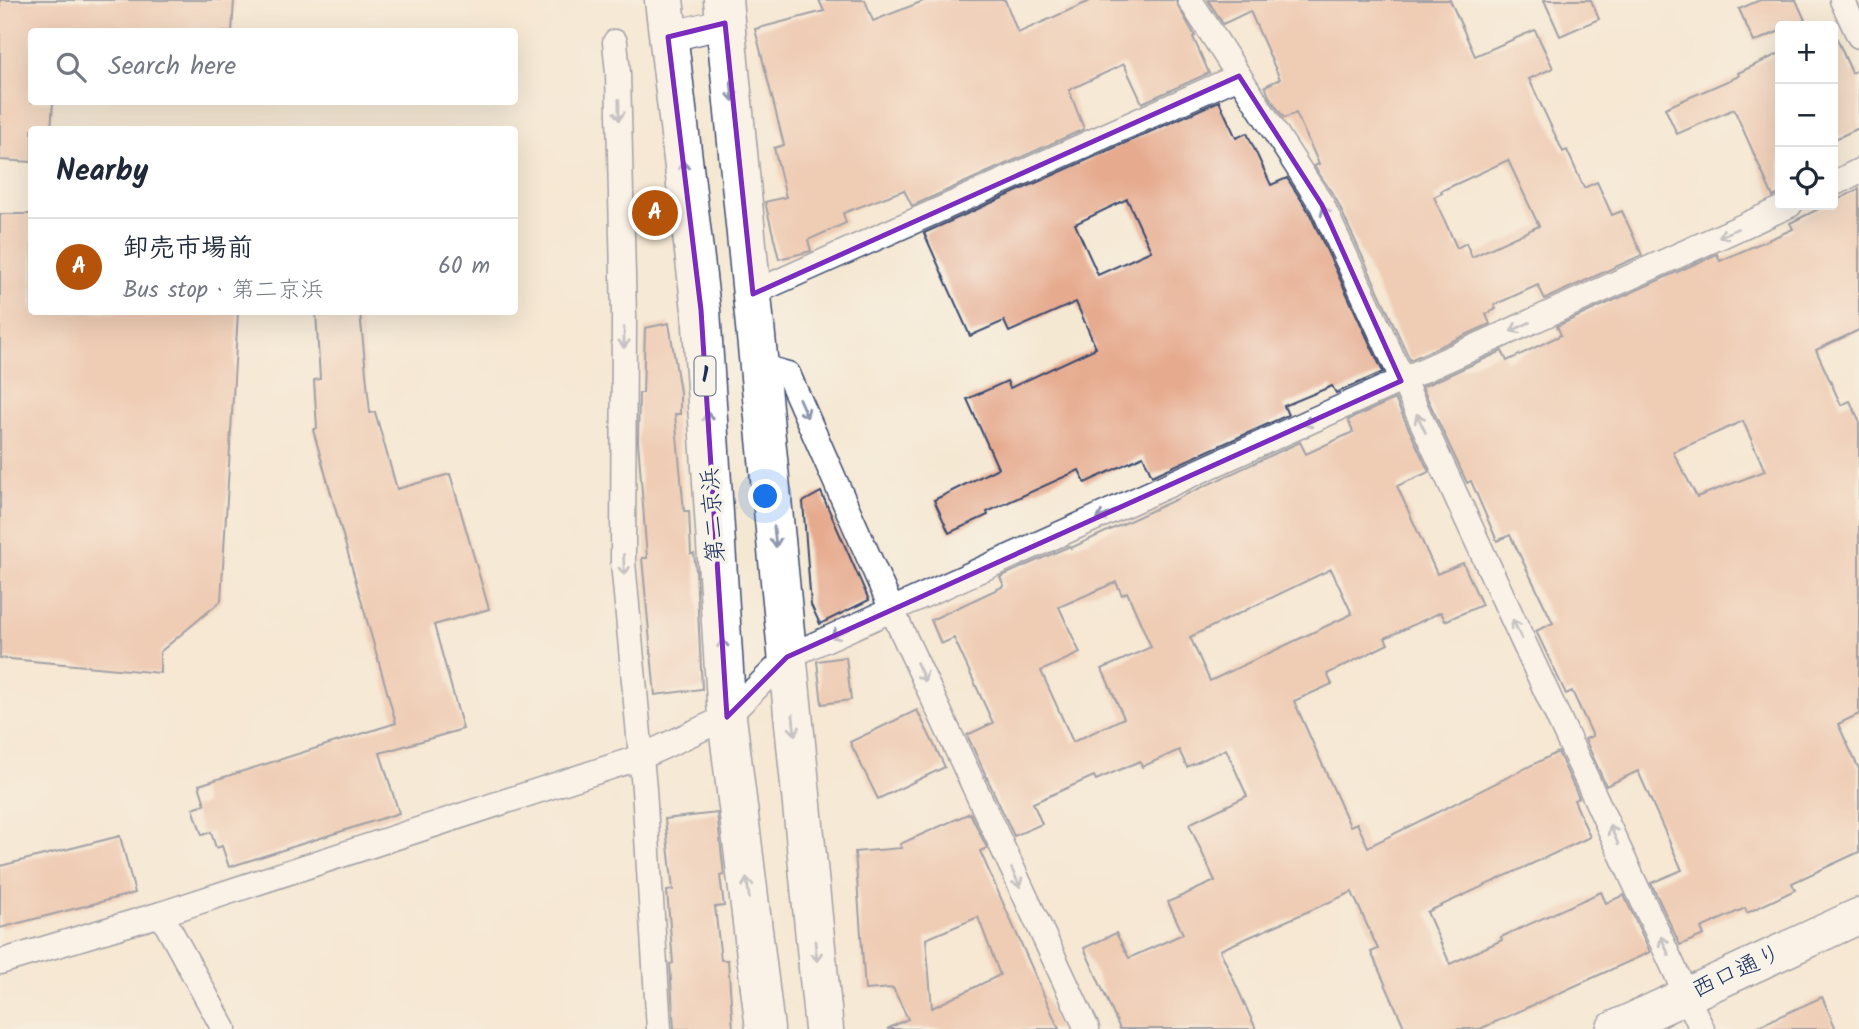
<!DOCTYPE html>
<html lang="en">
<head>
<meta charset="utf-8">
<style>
	:root { --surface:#fff; --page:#f2f2f3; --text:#1f2937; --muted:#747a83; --line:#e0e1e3; --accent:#b45309 }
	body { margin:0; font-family:Kalam,"Klee One",sans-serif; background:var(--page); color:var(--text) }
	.controls { position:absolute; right:21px; top:21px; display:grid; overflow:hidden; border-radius:7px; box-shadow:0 7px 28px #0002 }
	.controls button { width:63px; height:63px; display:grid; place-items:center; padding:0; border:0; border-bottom:2px solid var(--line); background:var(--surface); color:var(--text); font:35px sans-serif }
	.you { position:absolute; left:766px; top:497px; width:24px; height:24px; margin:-18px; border:5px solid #fff; border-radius:50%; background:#1a73e8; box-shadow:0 0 0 10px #1a73e833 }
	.badge { display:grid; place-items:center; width:46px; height:46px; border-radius:50%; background:var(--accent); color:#fff; font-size:23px; font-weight:700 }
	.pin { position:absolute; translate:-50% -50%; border:4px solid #fff; box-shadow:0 2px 7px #0006 }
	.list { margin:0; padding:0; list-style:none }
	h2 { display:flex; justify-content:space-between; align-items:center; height:91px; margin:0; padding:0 28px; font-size:30px }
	h2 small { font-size:23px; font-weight:400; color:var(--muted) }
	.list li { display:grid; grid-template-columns:46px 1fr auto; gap:21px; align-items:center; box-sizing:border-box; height:98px; padding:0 28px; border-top:2px solid var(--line) }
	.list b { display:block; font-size:26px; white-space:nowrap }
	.list p { margin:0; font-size:23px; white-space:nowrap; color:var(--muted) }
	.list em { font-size:23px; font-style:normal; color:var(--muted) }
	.icon { flex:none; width:38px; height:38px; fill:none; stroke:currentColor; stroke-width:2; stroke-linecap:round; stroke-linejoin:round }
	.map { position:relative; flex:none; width:1859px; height:1029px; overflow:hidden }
	.search { position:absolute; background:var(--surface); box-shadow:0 7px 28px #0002; left:28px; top:28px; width:490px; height:77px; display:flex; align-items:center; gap:18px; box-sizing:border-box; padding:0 24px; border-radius:7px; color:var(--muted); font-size:26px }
	.panel { position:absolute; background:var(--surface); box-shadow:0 7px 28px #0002; left:28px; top:126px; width:490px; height:189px; border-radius:7px }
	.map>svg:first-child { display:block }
</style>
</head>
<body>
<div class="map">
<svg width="1859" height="1029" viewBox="0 0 1859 1029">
	<rect width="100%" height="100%" fill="#f7f3e8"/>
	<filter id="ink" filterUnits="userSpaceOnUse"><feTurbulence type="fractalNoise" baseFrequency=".0143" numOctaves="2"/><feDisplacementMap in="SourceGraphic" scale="14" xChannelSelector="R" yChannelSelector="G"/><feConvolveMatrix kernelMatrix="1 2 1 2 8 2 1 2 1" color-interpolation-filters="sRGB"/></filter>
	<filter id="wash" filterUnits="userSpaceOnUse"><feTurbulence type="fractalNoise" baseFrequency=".00686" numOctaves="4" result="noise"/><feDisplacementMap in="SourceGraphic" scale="28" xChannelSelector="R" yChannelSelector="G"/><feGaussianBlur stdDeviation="1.57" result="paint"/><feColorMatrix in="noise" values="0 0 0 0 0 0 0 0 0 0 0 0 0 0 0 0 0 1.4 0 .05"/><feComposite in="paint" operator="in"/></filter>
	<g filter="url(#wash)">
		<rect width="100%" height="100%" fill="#f5e8d3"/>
		<g id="blocks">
			<g fill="#e6aa8e" fill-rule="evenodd">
				<polygon points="0,0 234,0 232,32 32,32 32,102 53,102 51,130 32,130 32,162 0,160"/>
				<polygon points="819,0 865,0 873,21 926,0 1005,0 1018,33 1092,0 1175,0 1195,36 1193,37 1209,73 1142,103 1124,64 1069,90 1084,129 912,206 904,190 843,213 846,223 808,240 811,251 779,259 765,202 786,197 774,148 784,145 755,29 824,11"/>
				<path d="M1208,0H1450L1475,56L1535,30L1553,68L1529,79L1563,152L1567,150L1584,188L1597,182L1612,215L1622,211L1642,255L1545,299L1538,285L1494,305L1496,309L1486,314L1490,324L1410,360L1336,199L1314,166L1319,164L1296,113L1284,118L1269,96L1265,86L1280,79L1250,11L1223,24ZM1508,160L1539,226L1472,257L1466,243L1457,248L1434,197L1442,193L1441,191Z"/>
				<polygon points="1544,0 1591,0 1599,19 1560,36"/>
				<polygon points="1760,0 1796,0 1805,20 1790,26 1780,26 1780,31 1754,42 1739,9"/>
				<polygon points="1833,30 1852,73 1859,69 1859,128 1833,140"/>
				<polygon points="1780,53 1780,193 1773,197 1734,109 1677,134 1665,108 1739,76 1738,73"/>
				<path d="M1219,101L1236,138L1247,133L1271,185L1287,178L1309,212L1383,372L1336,393L1332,386L1284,406L1288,415L1152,476L1143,456L1085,483L1079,470L987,512L988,515L949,533L934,500L998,468L967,399L1007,381L1010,388L1096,348L1076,302L1009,332L1004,321L970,336L924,233ZM1127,199L1151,251L1098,275L1075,224Z"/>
				<path d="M1859,189V330L1816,350L1841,405L1850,401L1859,420V714L1838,724L1859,769V852L1792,883L1795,890L1747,913L1745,908L1701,928L1704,935L1680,945L1651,883L1682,870L1638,771L1606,786L1585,739L1593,736L1572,691L1566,694L1536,631L1553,623L1510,535L1497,541L1471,481L1467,483L1422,387L1502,351L1507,361L1561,335L1557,326L1717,254L1720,261L1793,229L1790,223ZM1743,421L1765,471L1697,497L1673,452Z"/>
				<polygon points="0,214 32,214 32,312 238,312 221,601 160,652 160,673 0,658"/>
				<polygon points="316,312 360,312 370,413 375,412 397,489 450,474 489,609 434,625 463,729 380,753 399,813 229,867 222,846 216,848 211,832 202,835 193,808 205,804 199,785 396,723 313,430 317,428 314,380 320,379"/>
				<polygon points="669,323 680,392 680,414 675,414 684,511 689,511 691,554 694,554 696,571 702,689 655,695 642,558 647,558 638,441 639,393 643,393 645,328"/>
				<path d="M1395,399L1429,472L1397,486L1437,574L1463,563L1482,605L1445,621L1441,612L1385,638L1388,644L1327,674L1332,684L1294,701L1350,826L1357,823L1368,847L1558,752L1579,798L1574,800L1590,837L1427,912L1450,964L1502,940L1501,937L1601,892L1606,903L1624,895L1650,952L1480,1029H1405L1371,952L1378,949L1352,892L1220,950L1256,1029H1120L1084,948L1116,933L1129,958L1183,934L1168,902L1215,881L1189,824L1247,796L1226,749L1187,767L1179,750L1142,767L1140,761L1096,780L1094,776L1033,803L1042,824L1014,836L967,735L993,723L954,638L941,644L931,620L1004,586L1000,577L1070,546L1071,548L1300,442L1306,454L1353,432L1348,420ZM1331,569L1352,614L1210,681L1190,637ZM1116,582L1122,595L1127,592L1151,647L1102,669L1124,718L1073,742L1041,671L1080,653L1059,607Z"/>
				<polygon points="821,492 869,600 820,624 811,605 803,502"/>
				<polygon points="846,657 851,700 822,704 817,661"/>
				<polygon points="917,710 945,767 878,799 850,742"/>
				<polygon points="717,813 724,875 720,876 724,906 715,907 721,960 728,960 733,1029 674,1029 670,964 673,963 667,891 673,890 665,819"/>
				<path d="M970,813L987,848L980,851L1059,1029H887L908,1019L893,988L865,990L855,852L902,848L900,844ZM978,917L1000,975L932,1008L926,939Z"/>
				<polygon points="120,836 135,893 0,928 0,866"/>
				<polygon points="1822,997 1836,1029 1752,1029"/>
			</g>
		</g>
	</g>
	<g filter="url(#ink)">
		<use href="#blocks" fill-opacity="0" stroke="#3c4b70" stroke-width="2"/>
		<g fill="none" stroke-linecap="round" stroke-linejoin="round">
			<g stroke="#3c4b70" stroke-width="27">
				<g id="minor">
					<polyline points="1190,0 1322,205 1702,1029"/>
					<polyline points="1842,0 1859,36"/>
					<polyline points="615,42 618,73 624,316 623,562 644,789 659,1029"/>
					<polyline points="1833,184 1859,171"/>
					<polyline points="753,293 1239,76"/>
					<polyline points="759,366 788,374 892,610 1087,1029"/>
					<polyline points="161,914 224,1029"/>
					<polyline points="0,962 161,914 641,757 727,717 787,657 1790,205"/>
				</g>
			</g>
			<g stroke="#3c4b70" stroke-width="32">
				<polyline id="tertiary" points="668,37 725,23"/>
			</g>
			<g stroke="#3c4b70" stroke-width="38">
				<polyline id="secondary" points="1614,1029 1859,916"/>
			</g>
			<g stroke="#3c4b70" stroke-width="41">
				<g id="trunk">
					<polyline points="664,0 701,310 727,717 765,1029"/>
					<polyline points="723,0 824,1029"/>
				</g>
			</g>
			<use href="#minor" stroke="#fff" stroke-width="24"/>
			<use href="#tertiary" stroke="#fff" stroke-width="30"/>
			<use href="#secondary" stroke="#fff" stroke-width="35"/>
			<use href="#trunk" stroke="#fff" stroke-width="38"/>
		</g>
		<defs><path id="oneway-shaft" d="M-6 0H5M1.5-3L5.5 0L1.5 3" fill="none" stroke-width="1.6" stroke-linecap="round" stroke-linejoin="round" transform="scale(1.75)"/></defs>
		<g stroke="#8d97ae">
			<use href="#oneway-shaft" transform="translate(732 91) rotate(84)"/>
			<use href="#oneway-shaft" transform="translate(619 110) rotate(89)"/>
			<use href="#oneway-shaft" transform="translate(684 171) rotate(-97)"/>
			<use href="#oneway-shaft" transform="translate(1327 216) rotate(-114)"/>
			<use href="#oneway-shaft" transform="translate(1728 233) rotate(155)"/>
			<use href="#oneway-shaft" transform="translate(1520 327) rotate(155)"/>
			<use href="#oneway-shaft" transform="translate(624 338) rotate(90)"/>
			<use href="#oneway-shaft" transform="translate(803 408) rotate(66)"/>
			<use href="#oneway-shaft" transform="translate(1313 421) rotate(156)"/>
			<use href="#oneway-shaft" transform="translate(708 422) rotate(-94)"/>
			<use href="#oneway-shaft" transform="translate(1421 423) rotate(-115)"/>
			<use href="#oneway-shaft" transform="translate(1106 515) rotate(156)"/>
			<use href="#oneway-shaft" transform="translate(775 537) rotate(84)"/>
			<use href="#oneway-shaft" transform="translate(624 565) rotate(87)"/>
			<use href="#oneway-shaft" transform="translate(1517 629) rotate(-115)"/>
			<use href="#oneway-shaft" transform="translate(840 633) rotate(156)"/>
			<use href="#oneway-shaft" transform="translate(723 649) rotate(-94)"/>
			<use href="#oneway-shaft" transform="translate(921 672) rotate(65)"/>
			<use href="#oneway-shaft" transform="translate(794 725) rotate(84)"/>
			<use href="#oneway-shaft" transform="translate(1614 835) rotate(-115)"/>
			<use href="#oneway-shaft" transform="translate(1016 878) rotate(65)"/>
			<use href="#oneway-shaft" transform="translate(748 888) rotate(-97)"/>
			<use href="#oneway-shaft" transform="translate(1665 946) rotate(-114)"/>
			<use href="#oneway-shaft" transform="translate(816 951) rotate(84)"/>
		</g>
	</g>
	<path d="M0 0H1859V1029H0ZM725,23L753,294L1239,76L1322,205L1401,381L787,657L727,717L701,310L668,37Z" fill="#f5e8d3" fill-opacity=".55" fill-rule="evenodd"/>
	<path fill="none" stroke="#7b2cbf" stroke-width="5" stroke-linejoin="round" d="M725,23L753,294L1239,76L1322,205L1401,381L787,657L727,717L701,310L668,37Z"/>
	<g text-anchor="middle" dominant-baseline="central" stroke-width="7" stroke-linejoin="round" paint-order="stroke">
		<rect fill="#f7f3e8" stroke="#5d6a87" stroke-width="2" x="694.5" y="356.5" width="21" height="39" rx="5"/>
		<g font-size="23" font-weight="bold" fill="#1b2f5e">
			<text x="705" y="376">1</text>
		</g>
		<g font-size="24" fill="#1b2f5e" stroke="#f7f3e8">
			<text transform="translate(714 515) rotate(-94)">第二京浜</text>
			<text transform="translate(1737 972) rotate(-25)">西口通り</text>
		</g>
	</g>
</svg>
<div class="controls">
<button>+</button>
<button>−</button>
<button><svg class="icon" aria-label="locate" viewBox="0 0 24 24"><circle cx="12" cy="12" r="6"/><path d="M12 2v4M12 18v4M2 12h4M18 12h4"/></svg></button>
</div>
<div class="you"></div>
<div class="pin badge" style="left:655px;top:213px">A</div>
<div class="search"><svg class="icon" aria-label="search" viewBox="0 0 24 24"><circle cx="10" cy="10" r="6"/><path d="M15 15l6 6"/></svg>Search here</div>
<section class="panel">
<h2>Nearby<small></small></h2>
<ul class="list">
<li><span class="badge">A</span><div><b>卸売市場前</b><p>Bus stop · 第二京浜</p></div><em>60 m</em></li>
</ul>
</section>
</div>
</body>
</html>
